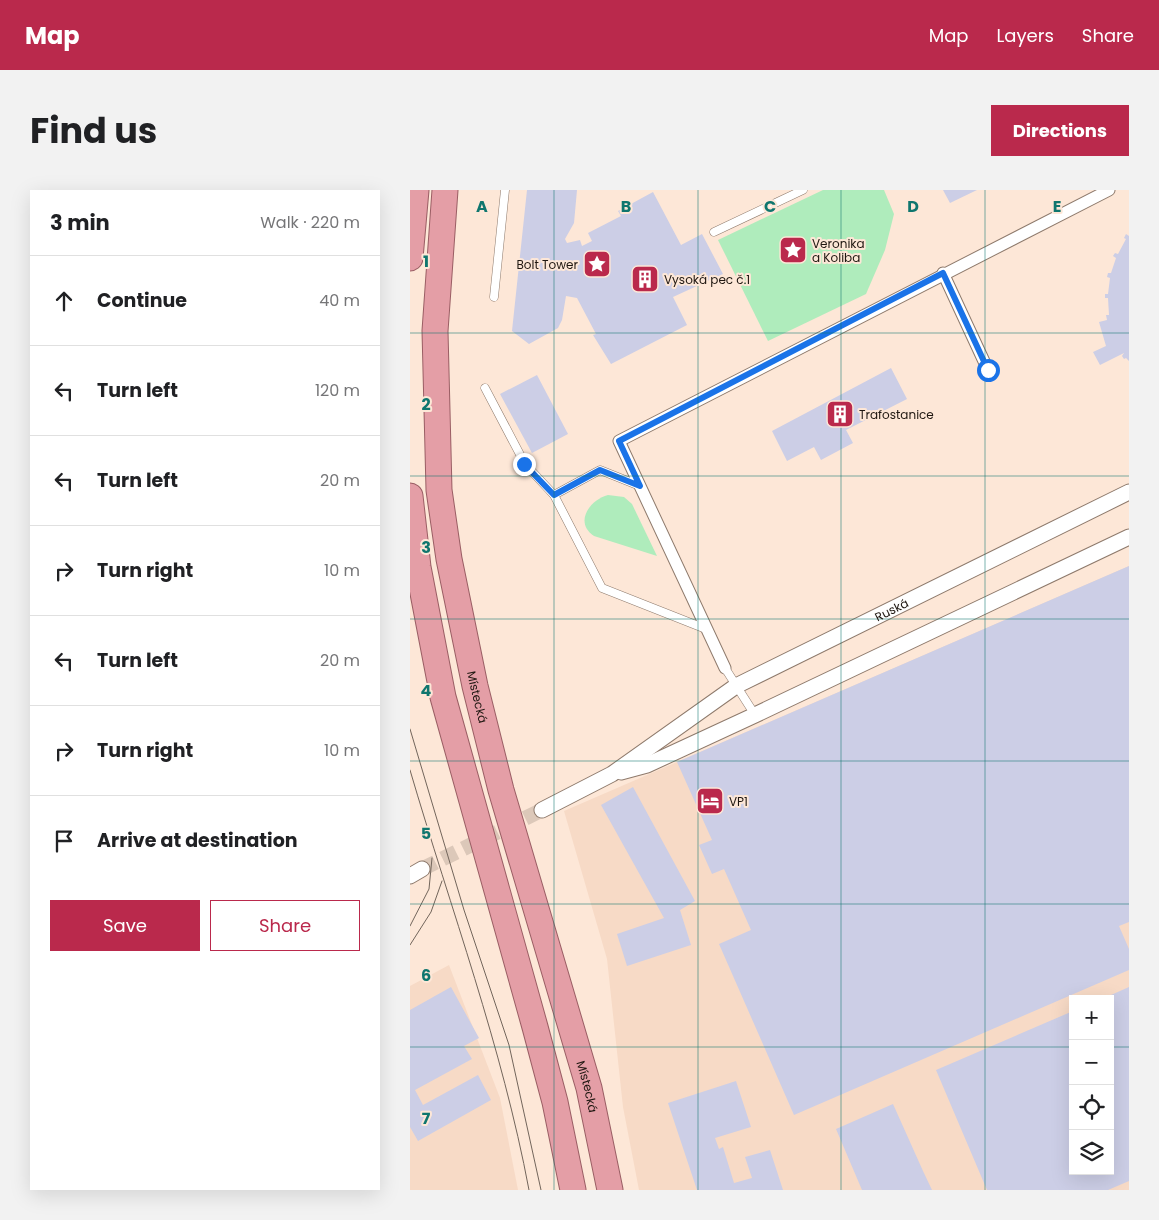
<!DOCTYPE html>
<html lang="en">
<head>
<meta charset="utf-8">
<style>
	:root { --surface:#fff; --page:#f2f2f2; --text:#202124; --muted:#757577; --line:#e0e0e0; --accent:#ba294c }
	body { margin:0; font-family:Poppins,sans-serif; background:var(--page); color:var(--text) }
	.controls { position:absolute; right:15px; bottom:15px; display:grid; overflow:hidden; border-radius:0px; box-shadow:0 5px 20px #0002 }
	.controls button { width:45px; height:45px; display:grid; place-items:center; padding:0; border:0; border-bottom:1px solid var(--line); background:var(--surface); color:var(--text); font:25px sans-serif }
	.stop { position:absolute; width:15px; height:15px; margin:-11px; border:4px solid #1a73e8; border-radius:50%; background:#fff }
	.stop.end { background:#1a73e8; border-color:#fff; box-shadow:0 1px 5px #0008 }
	.list { margin:0; padding:0; list-style:none }
	h2 { display:flex; justify-content:space-between; align-items:center; height:65px; margin:0; padding:0 20px; font-size:21px }
	h2 small { font-size:16px; font-weight:400; color:var(--muted) }
	.list li { display:grid; grid-template-columns:32px 1fr auto; gap:15px; align-items:center; box-sizing:border-box; height:90px; padding:0 20px; border-top:1px solid var(--line) }
	.list b { display:block; font-size:19px; white-space:nowrap }
	.list em { font-size:16px; font-style:normal; color:var(--muted) }
	.actions { display:flex; gap:10px; padding:15px 20px }
	.actions a { flex:1; padding:11px 0; border:1px solid var(--accent); border-radius:0px; text-align:center; font-size:18px; color:var(--accent) }
	.actions .main { background:var(--accent); color:#fff }
	.icon { flex:none; width:28px; height:28px; fill:none; stroke:currentColor; stroke-width:2; stroke-linecap:round; stroke-linejoin:round }
	.map { position:relative; flex:none; width:719px; height:1000px; overflow:hidden; border-radius:0px }
	header { display:flex; align-items:center; gap:30px; box-sizing:border-box; height:70px; padding:0 25px; background:var(--accent); color:#fff }
	header strong { font-size:24px }
	nav { display:flex; gap:28px; margin-inline-start:auto; font-size:18px }
	.intro { display:flex; align-items:center; justify-content:space-between; box-sizing:border-box; height:120px; padding:0 30px }
	h1 { margin:0; font-size:35px }
	.button { padding:12px 22px; border-radius:0px; background:var(--accent); color:#fff; font-size:18px; font-weight:700 }
	main { display:flex; gap:30px; padding:0 30px }
	aside { flex:1; background:var(--surface); border-radius:0px; box-shadow:0 5px 20px #0002 }
	.map>svg:first-child { display:block }
</style>
</head>
<body>
<header>
<strong>Map</strong>
<nav><a>Map</a><a>Layers</a><a>Share</a></nav>
</header>
<div class="intro"><h1>Find us</h1><a class="button">Directions</a></div>
<main>
<aside>
<h2>3 min<small>Walk · 220 m</small></h2>
<ul class="list">
<li><svg class="icon" aria-label="ahead" viewBox="0 0 24 24"><path d="M12 20V5M6 11l6-6 6 6"/></svg><div><b>Continue</b></div><em>40 m</em></li>
<li><svg class="icon" aria-label="left" viewBox="0 0 24 24"><path d="M17 20v-9H6M10 6l-5 5 5 5"/></svg><div><b>Turn left</b></div><em>120 m</em></li>
<li><svg class="icon" aria-label="left" viewBox="0 0 24 24"><path d="M17 20v-9H6M10 6l-5 5 5 5"/></svg><div><b>Turn left</b></div><em>20 m</em></li>
<li><svg class="icon" aria-label="right" viewBox="0 0 24 24"><path d="M7 20v-9h11M14 6l5 5-5 5"/></svg><div><b>Turn right</b></div><em>10 m</em></li>
<li><svg class="icon" aria-label="left" viewBox="0 0 24 24"><path d="M17 20v-9H6M10 6l-5 5 5 5"/></svg><div><b>Turn left</b></div><em>20 m</em></li>
<li><svg class="icon" aria-label="right" viewBox="0 0 24 24"><path d="M7 20v-9h11M14 6l5 5-5 5"/></svg><div><b>Turn right</b></div><em>10 m</em></li>
<li><svg class="icon" aria-label="arrive" viewBox="0 0 24 24"><path d="M6 21V4h12l-3 4 3 4H6"/></svg><div><b>Arrive at destination</b></div></li>
</ul>
<div class="actions"><a class="main">Save</a><a>Share</a></div>
</aside>
<div class="map">
<svg width="719" height="1000" viewBox="0 0 719 1000">
	<rect width="100%" height="100%" fill="#fde7d7"/>
	<g fill="#f7dac6" fill-rule="evenodd">
		<path d="M719,376V1000H229L213,917L197,769L154,621ZM663,809H700V981H663Z"/>
		<polygon points="39,775 90,908 108,1000 0,1000 0,796"/>
	</g>
	<g fill="#afecbc">
		<polygon points="413,0 474,0 484,24 475,60 456,104 358,151 308,50"/>
		<path d="M198,305L214,307L222,314L247,366L184,346C164,333 179,310 198,305Z"/>
	</g>
	<g fill="#cccee6">
		<polygon points="117,0 167,0 164,33 155,49 157,53 170,50 172,56 182,51 178,43 211,26 208,21 243,2 271,55 292,44 313,84 263,107 277,135 201,174 183,145 186,144 167,108 156,106 152,130 148,138 119,154 102,141"/>
		<polygon points="533,0 567,0 540,13"/>
		<polygon points="716,44 719,46 719,171 716,168 714,169 712,166 714,163 690,175 683,162 696,156 689,132 697,130 696,125 699,125 698,108 695,108 695,104 698,104 700,88 697,87 698,83 701,83 706,68 703,66 705,63 708,64 716,49 714,48"/>
		<polygon points="481,178 497,209 436,240 443,253 411,270 404,257 377,271 362,241"/>
		<polygon points="127,185 158,244 122,263 90,204"/>
		<polygon points="719,376 719,732 709,736 719,759 719,780 384,925 309,754 341,740 314,679 302,684 289,655 302,650 267,572"/>
		<polygon points="223,597 285,711 270,720 281,755 217,776 207,744 254,728 191,615"/>
		<polygon points="41,797 69,848 54,856 62,869 5,900 13,915 68,885 81,910 8,951 0,937 0,820"/>
		<polygon points="719,797 719,991 698,1000 577,1000 526,880 663,821 663,981 700,981 700,809 692,809"/>
		<polygon points="326,891 341,937 305,948 309,959 313,957 324,993 342,988 335,967 360,960 373,1000 287,1000 258,913"/>
		<polygon points="483,914 513,981 522,1000 452,1000 426,939"/>
	</g>
	<g fill="none" stroke-linecap="round" stroke-linejoin="round">
		<polyline stroke="#dcc8b9" stroke-width="15" stroke-dasharray="15 8" stroke-linecap="butt" points="12,679 132,620"/>
		<g stroke="#8e7a6c" stroke-width="9">
			<g id="service">
				<polyline points="304,42 393,0"/>
				<polyline points="84,107 95,0"/>
				<polyline points="75,198 115,274 144,305"/>
				<polyline points="230,296 190,280 144,305 192,398 296,439"/>
				<polyline points="315,478 345,525"/>
			</g>
		</g>
		<g stroke="#8e7a6c" stroke-width="13">
			<g id="pedestrian">
				<polyline points="533,83 578,180"/>
				<polyline points="315,478 209,251 699,0"/>
			</g>
		</g>
		<g stroke="#8e7a6c" stroke-width="17">
			<g id="minor">
				<polyline points="211,582 237,575 345,525 719,347"/>
				<path id="s1" d="M132,620L202,584L326,496L719,302"/>
				<polyline points="0,686 12,679"/>
			</g>
		</g>
		<g stroke="#9a5e64" stroke-width="27">
			<g id="trunk">
				<path id="s2" d="M35,0L25,141L29,300L39,369L65,496L91,600L179,898L200,1000"/>
				<polyline points="0,68 6,0"/>
				<polyline points="0,306 8,377 33,507 125,837 145,912 163,1000"/>
			</g>
		</g>
		<use href="#service" stroke="#fff" stroke-width="8"/>
		<use href="#pedestrian" stroke="#fff" stroke-width="11"/>
		<use href="#minor" stroke="#fff" stroke-width="15"/>
		<use href="#trunk" stroke="#e49ea6" stroke-width="25"/>
		<g stroke="#72655b" stroke-width="1">
			<polyline points="0,539 54,720 99,855 131,1000"/>
			<path d="M0,580C41,720 92,856 119,1000"/>
			<polyline points="0,736 19,699 22,668"/>
			<polyline points="0,755 21,722 32,691"/>
		</g>
	</g>
	<g fill="none" stroke-linecap="round" stroke-linejoin="round">
		<polyline stroke="#1a73e8" stroke-width="6" points="114,274 144,305 190,280 230,296 209,251 533,83 578,180"/>
	</g>
	<path fill="none" stroke="#0f766e" stroke-width="1" stroke-opacity="0.55" d="M144,0V1000M288,0V1000M431,0V1000M575,0V1000M0,143H719M0,286H719M0,429H719M0,571H719M0,714H719M0,857H663M700,857H719"/>
	<defs>
		<g id="sight-square" transform="scale(1.4375)"><rect x="-9" y="-9" width="18" height="18" rx="4" fill="#ba294c" stroke="#fde7d7"/><path d="M0-6L1.8-2.2L6-1.7L2.9 1.2L3.7 5.4L0 3.3L-3.7 5.4L-2.9 1.2L-6-1.7L-1.8-2.2Z" fill="#fff"/></g>
		<g id="building-square" transform="scale(1.4375)"><rect x="-9" y="-9" width="18" height="18" rx="4" fill="#ba294c" stroke="#fde7d7"/><path d="M-4-6H4V6H1V3H-1V6H-4ZM-2.5-4.3h1.7v1.8h-1.7ZM.8-4.3h1.7v1.8H.8ZM-2.5-1h1.7V.8h-1.7ZM.8-1h1.7V.8H.8Z" fill="#fff"/></g>
		<g id="hotel-square" transform="scale(1.4375)"><rect x="-9" y="-9" width="18" height="18" rx="4" fill="#ba294c" stroke="#fde7d7"/><path d="M-6-4.5h1.5V1H6V5H4.5V3h-9V5H-6ZM-4 0a1.8 1.8 0 1 1 3.6 0ZM.5 0V-2.5h3Q6-2.5 6 0Z" fill="#fff"/></g>
	</defs>
	<g fill-rule="evenodd">
		<use href="#sight-square" x="383" y="60"/>
		<use href="#sight-square" x="187" y="74"/>
		<use href="#building-square" x="235" y="89"/>
		<use href="#building-square" x="430" y="224"/>
		<use href="#hotel-square" x="300" y="611"/>
	</g>
	<g text-anchor="middle" dominant-baseline="central" stroke-width="4" stroke-linejoin="round" paint-order="stroke">
		<g font-size="12" fill="#1f1711" stroke="#fde7d7" text-anchor="start">
			<text x="402" y="53">Veronika<tspan x="402" dy="14">a Koliba</tspan></text>
			<text x="168" y="74" text-anchor="end">Bolt Tower</text>
			<text x="254" y="89">Vysoká pec č.1</text>
			<text x="449" y="224">Trafostanice</text>
			<text x="319" y="611">VP1</text>
		</g>
		<g font-size="12" fill="#1f1711" stroke="#fde7d7">
			<text stroke="none"><textPath href="#s1" startOffset="404">Ruská</textPath></text>
			<text stroke="none"><textPath href="#s2" startOffset="511">Místecká</textPath></text>
			<text stroke="none"><textPath href="#s2" startOffset="916">Místecká</textPath></text>
		</g>
	</g>
	<g font-size="16" text-anchor="middle" font-weight="bold" fill="#0f766e" stroke="#fde7d7" stroke-width="4" stroke-linejoin="round" paint-order="stroke">
		<text x="72" y="22">A</text>
		<text x="216" y="22">B</text>
		<text x="360" y="22">C</text>
		<text x="503" y="22">D</text>
		<text x="647" y="22">E</text>
		<text x="16" y="77">1</text>
		<text x="16" y="220">2</text>
		<text x="16" y="363">3</text>
		<text x="16" y="506">4</text>
		<text x="16" y="649">5</text>
		<text x="16" y="791">6</text>
		<text x="16" y="934">7</text>
	</g>
</svg>
<div class="controls">
<button>+</button>
<button>−</button>
<button><svg class="icon" aria-label="locate" viewBox="0 0 24 24"><circle cx="12" cy="12" r="6"/><path d="M12 2v4M12 18v4M2 12h4M18 12h4"/></svg></button>
<button><svg class="icon" aria-label="layers" viewBox="0 0 24 24"><path d="M12 4l9 5-9 5-9-5zM3 14l9 5 9-5"/></svg></button>
</div>
<div class="stop" style="left:578px;top:180px"></div>
<div class="stop end" style="left:114px;top:274px"></div>
</div>
</main>
</body>
</html>
